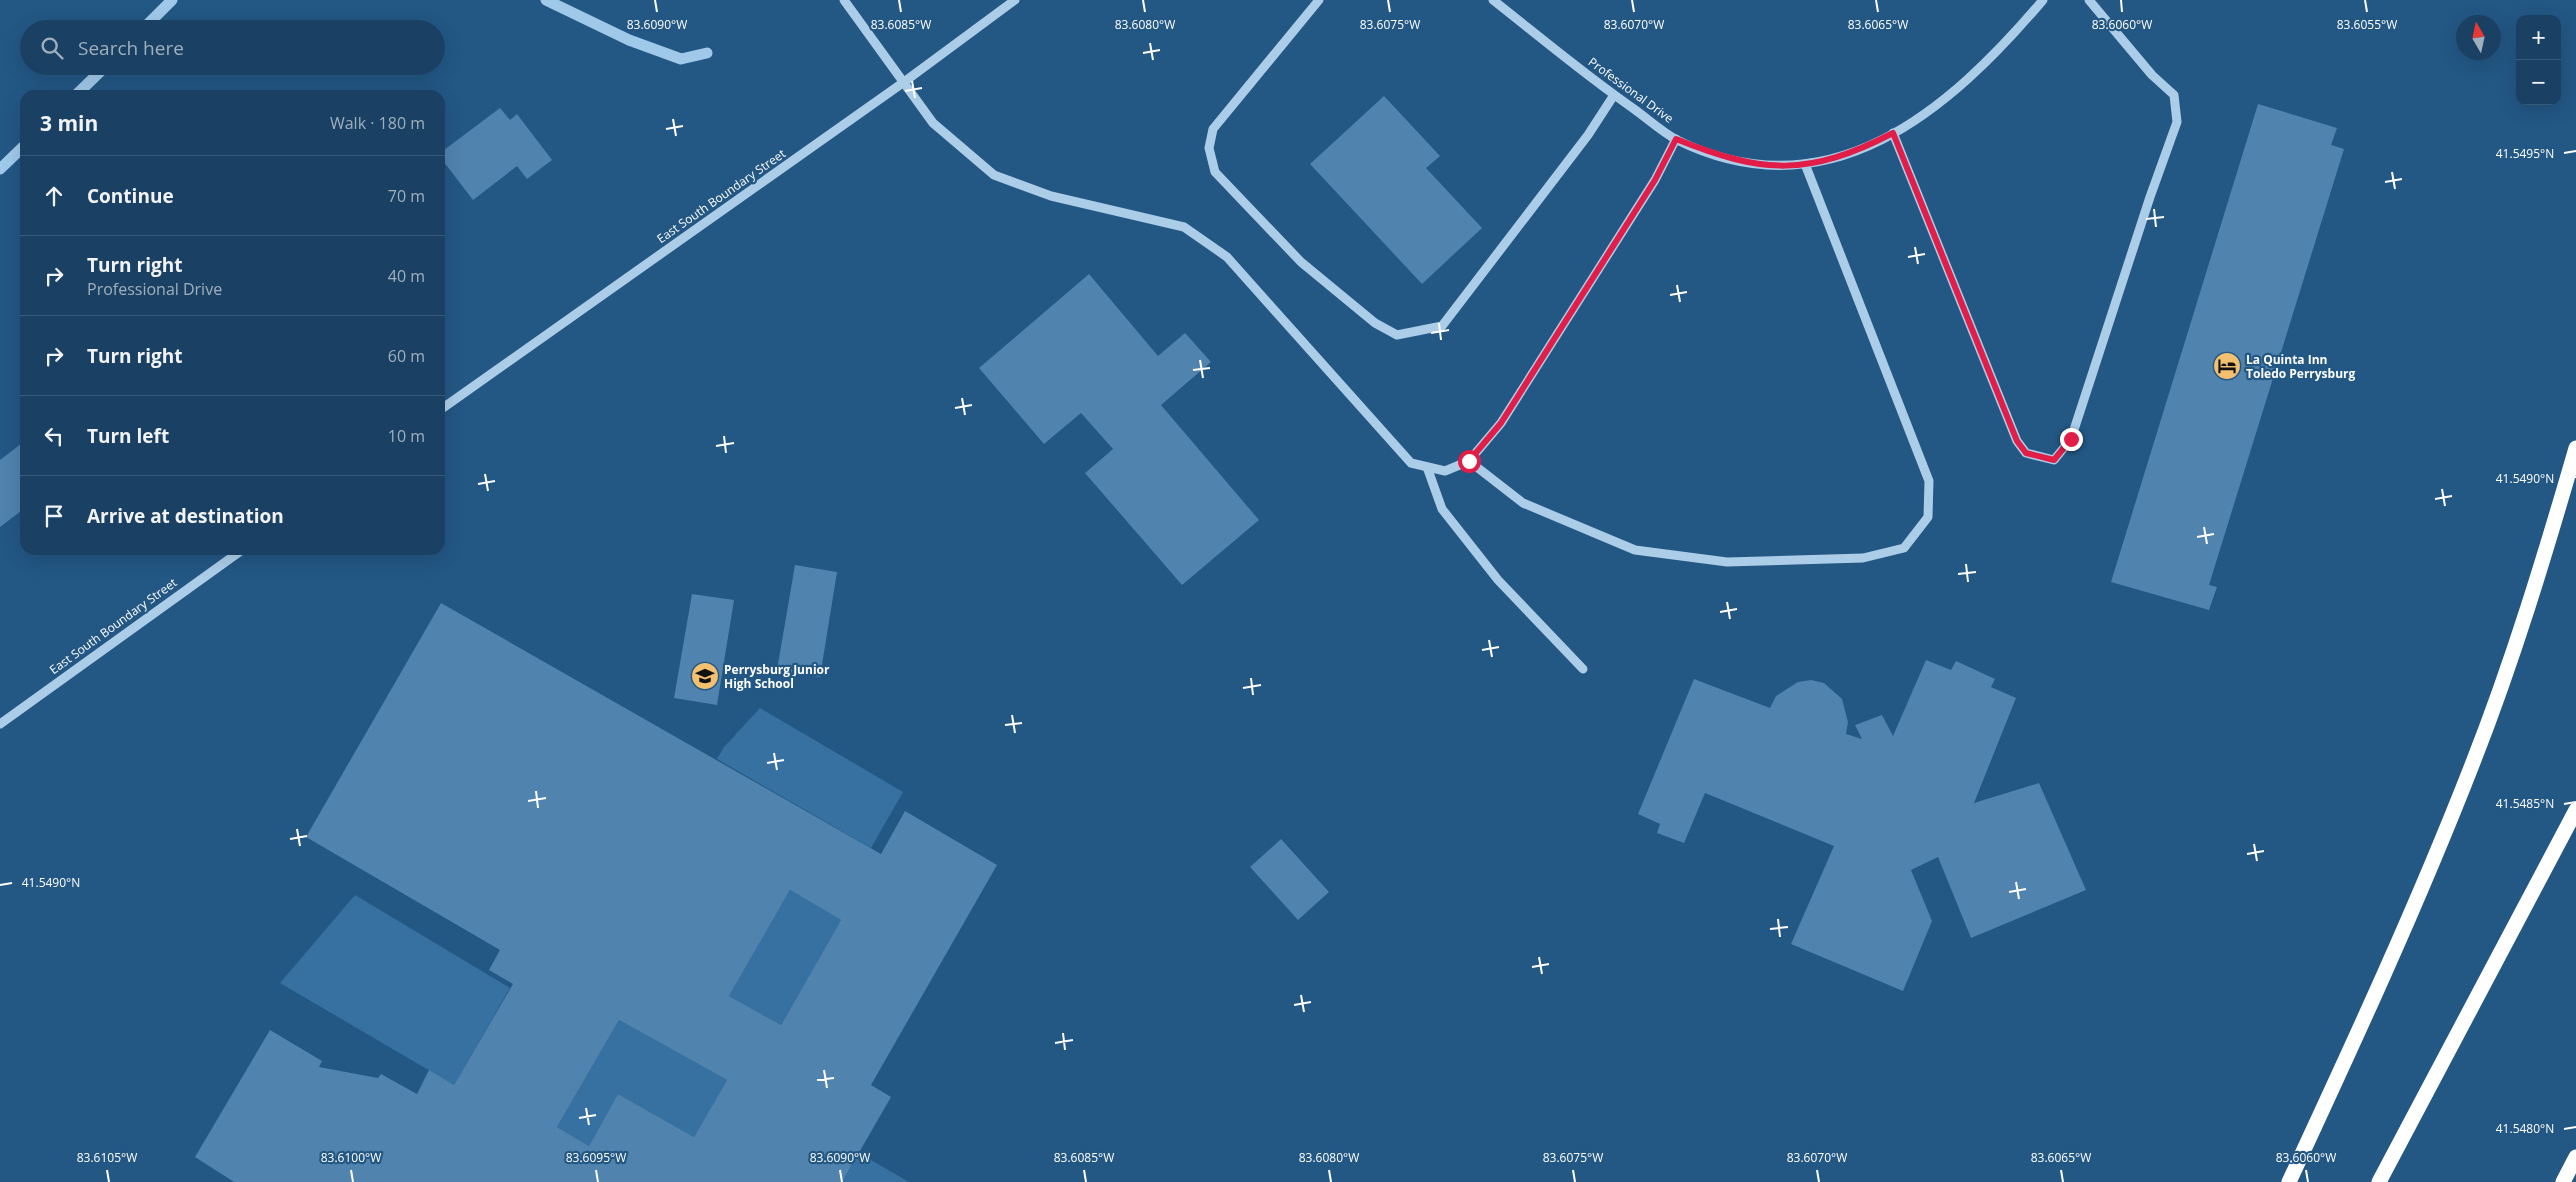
<!DOCTYPE html>
<html lang="en">
<head>
<meta charset="utf-8">
<style>
	:root { --surface:#1a4163; --page:#234869; --text:#f1f3f6; --muted:#9fafbe; --line:#385a78 }
	body { margin:0; font-family:"Open Sans",sans-serif; background:var(--page); color:var(--text) }
	.controls { position:absolute; right:15px; top:15px; display:grid; overflow:hidden; border-radius:10px; box-shadow:0 5px 20px #0002 }
	.controls button { width:45px; height:45px; display:grid; place-items:center; padding:0; border:0; border-bottom:1px solid var(--line); background:var(--surface); color:var(--text); font:25px sans-serif }
	.compass { position:absolute; left:2456px; top:15px; width:45px; height:45px; border-radius:50%; background:var(--surface); box-shadow:0 5px 20px #0002; rotate:351deg }
	.stop { position:absolute; width:15px; height:15px; margin:-11px; border:4px solid #e11d48; border-radius:50%; background:#fff }
	.stop.end { background:#e11d48; border-color:#fff; box-shadow:0 1px 5px #0008 }
	.list { margin:0; padding:0; list-style:none }
	h2 { display:flex; justify-content:space-between; align-items:center; height:65px; margin:0; padding:0 20px; font-size:21px }
	h2 small { font-size:16px; font-weight:400; color:var(--muted) }
	.list li { display:grid; grid-template-columns:32px 1fr auto; gap:15px; align-items:center; box-sizing:border-box; height:80px; padding:0 20px; border-top:1px solid var(--line) }
	.list b { display:block; font-size:19px; white-space:nowrap }
	.list p { margin:0; font-size:16px; white-space:nowrap; color:var(--muted) }
	.list em { font-size:16px; font-style:normal; color:var(--muted) }
	.icon { flex:none; width:28px; height:28px; fill:none; stroke:currentColor; stroke-width:2; stroke-linecap:round; stroke-linejoin:round }
	.map { position:relative; flex:none; width:2576px; height:1182px; overflow:hidden }
	.search { position:absolute; background:var(--surface); box-shadow:0 5px 20px #0002; left:20px; top:20px; width:425px; height:55px; display:flex; align-items:center; gap:12px; box-sizing:border-box; padding:0 18px; border-radius:28px; color:var(--muted); font-size:19px }
	.panel { position:absolute; background:var(--surface); box-shadow:0 5px 20px #0002; left:20px; top:90px; width:425px; height:465px; border-radius:15px }
	.map>svg:first-child { display:block }
</style>
</head>
<body>
<div class="map">
<svg width="2576" height="1182" viewBox="0 0 2576 1182">
	<rect width="100%" height="100%" fill="#235784"/>
	<g fill="#3771a1">
		<polygon points="760,708 903,792 871,848 717,759 724,747"/>
		<polygon points="790,890 841,920 781,1025 729,996"/>
		<polygon points="355,895 510,988 454,1085 280,983"/>
		<polygon points="619,1020 727,1080 694,1137 618,1094 589,1146 557,1127"/>
		<polygon points="859,1153 909,1182 842,1182"/>
	</g>
	<g fill="none" stroke-linecap="round" stroke-linejoin="round">
		<g stroke="#a0c9e9" stroke-width="11">
			<polyline points="546,0 629,40 681,59 707,53"/>
			<polyline points="143,29 172,0"/>
			<polyline points="76,95 106,66"/>
			<polyline points="0,169 25,145"/>
		</g>
	</g>
	<g fill="#5083ae" fill-rule="evenodd">
		<polygon points="1384,96 1440,156 1426,168 1482,228 1422,284 1310,164"/>
		<polygon points="2258,104 2337,128 2331,145 2344,149 2209,585 2217,587 2209,610 2111,582"/>
		<polygon points="500,108 510,120 517,114 552,160 527,179 517,166 473,200 440,157 440,153"/>
		<polygon points="1089,274 1158,356 1185,333 1211,362 1161,405 1259,520 1182,585 1085,473 1113,449 1081,413 1044,444 979,368"/>
		<polygon points="25,441 25,508 0,527 0,460"/>
		<polygon points="795,565 837,572 820,677 777,670"/>
		<polygon points="692,594 734,600 717,705 674,698"/>
		<path d="M441,603L881,854L905,811L997,865L871,1085L891,1097L842,1182H234L195,1157L270,1030L322,1061L319,1067L378,1078L381,1074L417,1094L429,1070L454,1085L513,984L489,970L500,950L306,837ZM790,890L841,920L781,1025L729,996ZM619,1020L727,1080L694,1137L618,1094L589,1146L557,1127Z"/>
		<polygon points="1926,660 1951,670 1956,661 1995,679 1991,687 2016,698 1974,803 2039,783 2086,890 1971,938 1938,857 1911,870 1932,921 1903,991 1791,944 1834,846 1705,793 1684,843 1657,833 1660,824 1638,814 1694,679 1770,708 1776,696 1798,682 1811,680 1824,683 1842,699 1848,722 1846,734 1862,739 1855,725 1882,715 1893,736"/>
		<polygon points="1281,839 1329,892 1298,920 1250,867"/>
	</g>
	<g fill="none" stroke-linecap="round" stroke-linejoin="round">
		<g stroke="#accde8" stroke-width="9">
			<polyline points="844,0 933,123 994,175 1051,196 1184,227 1227,257 1411,463 1445,471 1469,461 1501,423 1655,180 1676,139"/>
			<polyline points="1319,0 1213,129 1209,148 1215,172 1301,262 1375,323 1397,335 1442,326 1588,135 1614,95"/>
			<path d="M1493,0C1540,37 1585,75 1634,109C1648,119 1662,132 1677,140C1829,215 1949,111 2043,0"/>
			<polyline points="1893,133 2017,441 2026,453 2054,460 2071,439 2150,197 2177,122 2174,95 2152,75 2089,0"/>
			<polyline points="440,410 904,82 1015,0"/>
			<polyline points="1469,461 1523,503 1635,550 1727,562 1863,558 1904,548 1928,517 1929,481 1805,164"/>
			<polyline points="1427,467 1442,509 1498,580 1583,669"/>
			<polyline points="0,724 242,550"/>
		</g>
		<g stroke="#fff" stroke-width="15">
			<path d="M2289,1182C2353,1044 2417,906 2472,765C2513,661 2545,555 2576,448"/>
			<polyline points="2379,1182 2576,810"/>
			<polyline points="2563,1182 2576,1157"/>
		</g>
	</g>
	<g fill="none" stroke-linecap="round" stroke-linejoin="round">
		<path stroke="#e11d48" stroke-width="6" d="M1469,461L1501,423L1655,180L1676,139C1763,174 1808,177 1893,133L2017,441L2026,453L2054,460L2071,439"/>
	</g>
	<path fill="none" stroke="#fff" stroke-width="2" d="M655,0L657,12M899,0L901,12M1143,0L1145,12M1388,0L1390,12M1632,0L1634,12M1876,0L1878,12M2121,0L2122,12M2365,0L2367,12M1150,43L1153,60M1143,53L1160,50M912,81L915,98M905,91L922,88M673,119L676,136M666,129L683,126M2564,153L2576,151M2392,172L2395,189M2385,182L2402,179M2154,209L2156,227M2146,219L2164,217M1915,247L1918,264M1908,257L1925,254M1677,285L1680,302M1670,295L1687,292M1439,323L1441,340M1431,333L1449,330M1200,360L1203,378M1193,370L1210,368M962,398L965,415M955,408L972,405M724,436L726,453M716,446L734,443M485,474L488,491M2564,478L2576,477M478,484L495,481M2442,489L2445,506M2435,499L2452,496M2204,527L2207,544M2197,537L2214,534M1966,564L1968,582M1958,574L1976,572M1727,602L1730,619M1720,612L1737,609M1489,640L1492,657M1482,650L1499,647M1251,678L1253,695M1243,688L1261,685M1012,715L1015,733M1005,725L1022,723M774,753L777,770M767,763L784,760M536,791L538,808M528,801L546,798M2564,804L2576,802M297,829L300,846M290,839L307,836M2254,844L2257,861M2247,854L2264,851M2016,882L2019,899M0,885L12,883M2009,892L2026,889M1778,919L1780,937M1770,929L1788,927M1539,957L1542,974M1532,967L1549,964M1301,995L1304,1012M1294,1005L1311,1002M1063,1033L1065,1050M1055,1043L1073,1040M824,1070L827,1088M817,1080L834,1078M586,1108L589,1125M579,1118L596,1115M2564,1129L2576,1127M107,1170L109,1182M351,1170L353,1182M596,1170L598,1182M840,1170L842,1182M1084,1170L1086,1182M1329,1170L1331,1182M1573,1170L1575,1182M1817,1170L1819,1182M2061,1170L2063,1182M2306,1170L2308,1182"/>
	<defs>
		<g id="hotel-disc" transform="scale(1.4375)"><circle r="9.5" fill="#f3c06f" stroke="#235784"/><path d="M-6-4.5h1.5V1H6V5H4.5V3h-9V5H-6ZM-4 0a1.8 1.8 0 1 1 3.6 0ZM.5 0V-2.5h3Q6-2.5 6 0Z" fill="#111"/></g>
		<g id="school-disc" transform="scale(1.4375)"><circle r="9.5" fill="#f3c06f" stroke="#235784"/><path d="M0-5L7-2L0 1L-7-2ZM-4 1L0 2.5L4 1V4Q0 6-4 4Z" fill="#111"/></g>
	</defs>
	<g fill-rule="evenodd">
		<use href="#hotel-disc" x="2227" y="366"/>
		<use href="#school-disc" x="705" y="676"/>
	</g>
	<g text-anchor="middle" dominant-baseline="central" stroke-width="4.5" stroke-linejoin="round" paint-order="stroke">
		<g font-size="12" fill="#fff" stroke="#235784">
			<text transform="translate(1631 90) rotate(36)">Professional Drive</text>
			<text transform="translate(721 196) rotate(-35)">East South Boundary Street</text>
			<text transform="translate(113 626) rotate(-36)">East South Boundary Street</text>
		</g>
		<g font-size="12" font-weight="bold" fill="#fff" stroke="#235784" text-anchor="start">
			<text x="2246" y="359">La Quinta Inn<tspan x="2246" dy="14">Toledo Perrysburg</tspan></text>
			<text x="724" y="669">Perrysburg Junior<tspan x="724" dy="14">High School</tspan></text>
		</g>
	</g>
	<g font-size="12" text-anchor="middle" fill="#fff" stroke="#235784" stroke-width="4.5" stroke-linejoin="round" paint-order="stroke">
		<text x="1390" y="29">83.6075°W</text>
		<text x="1634" y="29">83.6070°W</text>
		<text x="2367" y="29">83.6055°W</text>
		<text x="657" y="29">83.6090°W</text>
		<text x="901" y="29">83.6085°W</text>
		<text x="1145" y="29">83.6080°W</text>
		<text x="1878" y="29">83.6065°W</text>
		<text x="2122" y="29">83.6060°W</text>
		<text x="2525" y="158">41.5495°N</text>
		<text x="2525" y="483">41.5490°N</text>
		<text x="2525" y="808">41.5485°N</text>
		<text x="51" y="887">41.5490°N</text>
		<text x="2525" y="1133">41.5480°N</text>
		<text x="107" y="1162">83.6105°W</text>
		<text x="351" y="1162">83.6100°W</text>
		<text x="596" y="1162">83.6095°W</text>
		<text x="840" y="1162">83.6090°W</text>
		<text x="1084" y="1162">83.6085°W</text>
		<text x="1329" y="1162">83.6080°W</text>
		<text x="1573" y="1162">83.6075°W</text>
		<text x="1817" y="1162">83.6070°W</text>
		<text x="2061" y="1162">83.6065°W</text>
		<text x="2306" y="1162">83.6060°W</text>
	</g>
</svg>
<div class="controls">
<button>+</button>
<button>−</button>
</div>
<svg class="compass" viewBox="-18 -18 36 36"><path d="M0-13l5 13h-10z" fill="#e53935"/><path d="M0 13l5-13h-10z" fill="#9fafbe"/></svg>
<div class="stop" style="left:1469px;top:461px"></div>
<div class="stop end" style="left:2071px;top:439px"></div>
<div class="search"><svg class="icon" aria-label="search" viewBox="0 0 24 24"><circle cx="10" cy="10" r="6"/><path d="M15 15l6 6"/></svg>Search here</div>
<section class="panel">
<h2>3 min<small>Walk · 180 m</small></h2>
<ul class="list">
<li><svg class="icon" aria-label="ahead" viewBox="0 0 24 24"><path d="M12 20V5M6 11l6-6 6 6"/></svg><div><b>Continue</b></div><em>70 m</em></li>
<li><svg class="icon" aria-label="right" viewBox="0 0 24 24"><path d="M7 20v-9h11M14 6l5 5-5 5"/></svg><div><b>Turn right</b><p>Professional Drive</p></div><em>40 m</em></li>
<li><svg class="icon" aria-label="right" viewBox="0 0 24 24"><path d="M7 20v-9h11M14 6l5 5-5 5"/></svg><div><b>Turn right</b></div><em>60 m</em></li>
<li><svg class="icon" aria-label="left" viewBox="0 0 24 24"><path d="M17 20v-9H6M10 6l-5 5 5 5"/></svg><div><b>Turn left</b></div><em>10 m</em></li>
<li><svg class="icon" aria-label="arrive" viewBox="0 0 24 24"><path d="M6 21V4h12l-3 4 3 4H6"/></svg><div><b>Arrive at destination</b></div></li>
</ul>
</section>
</div>
</body>
</html>
